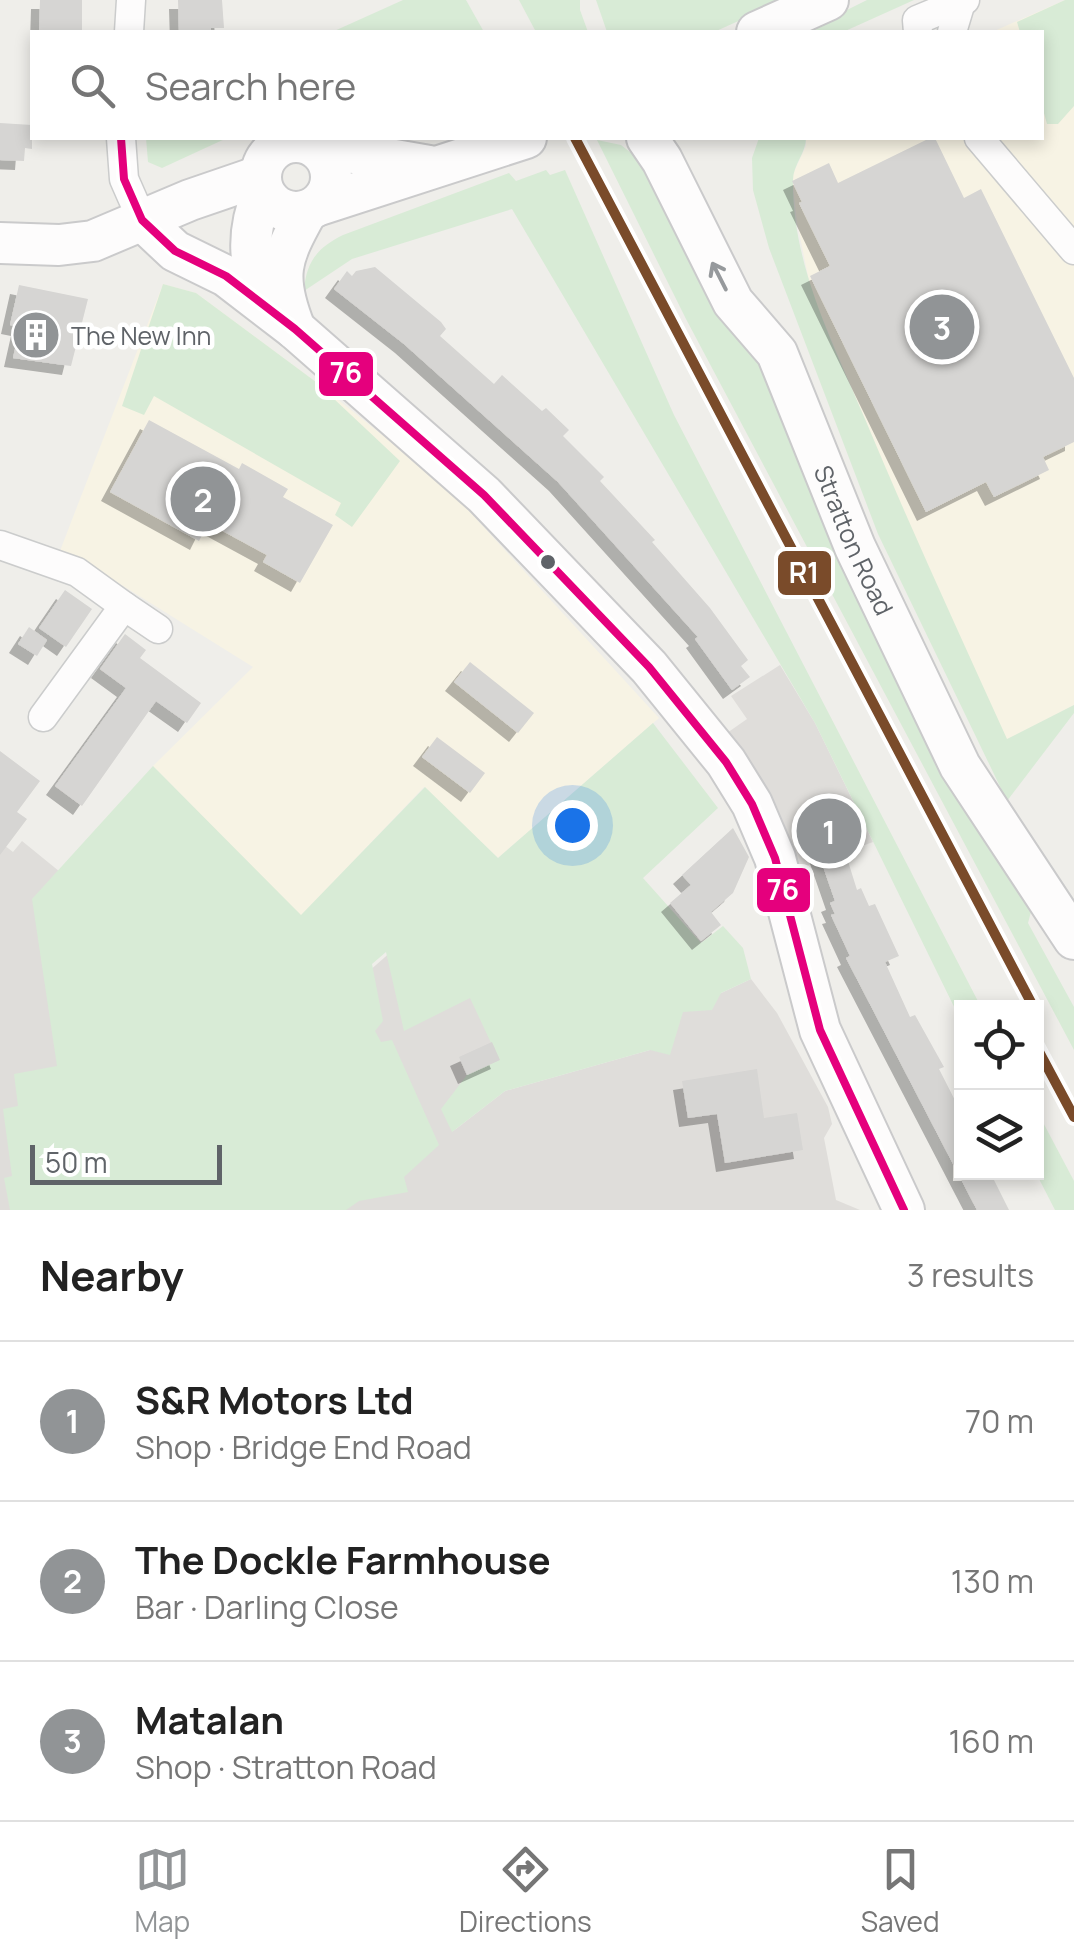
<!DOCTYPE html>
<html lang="en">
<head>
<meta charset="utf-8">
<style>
	:root { --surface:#fff; --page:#f2f2f2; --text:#222; --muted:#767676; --line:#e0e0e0; --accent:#919496 }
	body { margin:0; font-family:Manrope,sans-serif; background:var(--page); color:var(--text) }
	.controls { position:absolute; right:30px; bottom:30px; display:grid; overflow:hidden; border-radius:0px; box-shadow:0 5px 15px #0003 }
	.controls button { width:90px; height:90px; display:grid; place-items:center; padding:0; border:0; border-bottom:2px solid var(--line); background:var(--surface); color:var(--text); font:50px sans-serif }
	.scale { position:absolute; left:30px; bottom:25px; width:192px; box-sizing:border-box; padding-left:10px; border:5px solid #5f6368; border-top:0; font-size:28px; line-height:35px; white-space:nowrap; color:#5f6368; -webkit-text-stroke:8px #fff; paint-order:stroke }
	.you { position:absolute; left:572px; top:825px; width:35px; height:35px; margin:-25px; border:8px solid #fff; border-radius:50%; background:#1a73e8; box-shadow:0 0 0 15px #1a73e833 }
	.badge { display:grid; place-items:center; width:65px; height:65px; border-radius:50%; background:var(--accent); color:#fff; font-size:32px; font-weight:700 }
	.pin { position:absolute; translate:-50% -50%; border:5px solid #fff; box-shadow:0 2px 10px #0006 }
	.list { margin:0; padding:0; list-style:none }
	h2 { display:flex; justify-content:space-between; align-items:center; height:130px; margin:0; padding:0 40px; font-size:42px }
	h2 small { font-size:32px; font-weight:400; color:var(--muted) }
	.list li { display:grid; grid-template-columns:65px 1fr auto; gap:30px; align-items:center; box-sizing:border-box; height:160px; padding:0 40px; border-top:2px solid var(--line) }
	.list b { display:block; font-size:38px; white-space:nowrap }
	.list p { margin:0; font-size:32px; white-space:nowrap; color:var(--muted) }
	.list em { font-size:32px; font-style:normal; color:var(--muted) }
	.icon { flex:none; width:55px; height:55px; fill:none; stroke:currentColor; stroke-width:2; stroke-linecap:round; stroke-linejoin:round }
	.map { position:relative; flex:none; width:1074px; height:1210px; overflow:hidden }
	.search { position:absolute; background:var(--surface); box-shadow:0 5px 15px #0003; left:30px; right:30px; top:30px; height:110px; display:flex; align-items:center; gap:25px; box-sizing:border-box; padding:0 35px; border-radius:0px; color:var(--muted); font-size:38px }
	.sheet { height:610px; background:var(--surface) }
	nav { display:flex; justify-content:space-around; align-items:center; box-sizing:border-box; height:140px; border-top:2px solid var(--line); background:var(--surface); font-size:28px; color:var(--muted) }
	nav a { display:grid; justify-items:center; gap:5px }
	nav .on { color:var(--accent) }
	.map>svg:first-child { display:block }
</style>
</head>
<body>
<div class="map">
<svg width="1074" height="1210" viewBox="0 0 1074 1210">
	<defs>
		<filter id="shadow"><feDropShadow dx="-9" dy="9" stdDeviation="0" flood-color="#0004"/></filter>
	</defs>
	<rect width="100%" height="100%" fill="#efeeea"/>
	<g fill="#f7f3e4">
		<polygon points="1065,0 1074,0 1074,705 1007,740 914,537 811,291 797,222 792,176 806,146 806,138 1042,138 1042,32 992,32"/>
		<polygon points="163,284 196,293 316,382 447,487 659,718 498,858 424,787 301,916 153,766 253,667 96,569 58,556"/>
	</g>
	<g fill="#dfddda">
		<polygon points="780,665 815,723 873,842 798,869 769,791 727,733 747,719 731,696"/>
		<polygon points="22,841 279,1050 498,858 507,1058 452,1132 505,1091 650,1050 683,1011 751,979 777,1013 828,1107 832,1124 824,1138 836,1200 860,1210 0,1210 0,842 13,852"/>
	</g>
	<g fill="#d8ebd6">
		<polygon points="403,0 466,0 484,32 332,32"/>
		<polygon points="519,0 580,0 580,10 588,32 536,32"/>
		<polygon points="596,0 785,0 714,32 607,32"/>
		<polygon points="867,0 914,0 843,32 803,32"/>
		<polygon points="1065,0 1074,0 1074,106 1058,124 1047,124 1042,106 1042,32 1020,32 1017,22"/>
		<polygon points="146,138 227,138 162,168 148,162"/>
		<path d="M759,138H806C806,153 793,165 793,180C792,265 833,343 865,419C910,527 959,633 1007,739L1074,705V713L1007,801L878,534L769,248L753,190L752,158Z"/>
		<polygon points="597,140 621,145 644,163 764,371 1032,908 1028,923 1074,1007 1074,1050 686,319"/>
		<path d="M546,170L550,175L565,170L674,415L981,1007L962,1008L961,1021L815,723L512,209L352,259L304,291C306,262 317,248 343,235L509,173L516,181Z"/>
		<polygon points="163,284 196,293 316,382 400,461 352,527 335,515 341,503 154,396 144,415 122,406"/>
		<polygon points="653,723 718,808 643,878 701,943 723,926 743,948 751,979 721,993 712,1010 683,1012 670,1055 650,1050 505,1091 452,1132 441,1109 467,1075 499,1060 470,998 404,1031 386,952 372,964 383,1021 375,1031 381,1042 392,1040 439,1145 404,1177 408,1192 359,1201 346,1210 10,1210 4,1178 12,1176 3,1109 18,1106 14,1074 57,1066 32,899 153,766 301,915 425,787 498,858"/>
		<polygon points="1037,1111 1074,1181 1074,1210 1055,1210 1036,1173"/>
	</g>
	<g fill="#d6d5d3" filter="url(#shadow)">
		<polygon points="40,0 82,0 82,32 39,32"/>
		<polygon points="178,0 222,0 224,28 211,28 211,32 179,32"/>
		<polygon points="0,123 32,125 32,149 25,148 24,161 0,160"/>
		<polygon points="930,138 935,138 964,198 981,189 1074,378 1074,442 1043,457 1049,470 994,497 986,482 926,512 810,276 830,266 799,203 802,202 792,181 829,163 838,183"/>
		<polygon points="375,267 441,322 446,329 440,336 494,384 502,375 542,411 546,408 569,430 563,436 604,477 600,481 655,540 652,542 710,608 748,660 741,666 750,677 732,690 695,639 698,637 558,482 404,344 334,289 347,271 352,276 356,271"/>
		<polygon points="19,285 88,299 71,366 13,358 20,327 10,325"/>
		<polygon points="149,420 239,469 242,463 288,489 283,497 333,525 300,583 263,562 267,555 208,523 199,541 110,492"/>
		<polygon points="65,590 92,609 66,647 39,628"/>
		<polygon points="29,627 47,640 37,656 18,644"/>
		<polygon points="125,634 146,650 140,658 201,703 187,723 156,701 82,806 55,786 126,688 100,669"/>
		<polygon points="470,662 534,713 518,733 454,682"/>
		<polygon points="437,737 485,773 470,793 422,757"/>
		<polygon points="0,751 40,781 17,812 27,819 0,855"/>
		<polygon points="841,811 851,839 842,842 857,890 861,888 869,906 875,904 899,956 885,962 910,1017 915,1015 944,1067 939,1069 962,1114 962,1172 990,1172 1009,1210 977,1210 846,958 850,956 831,915 835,914 830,903 835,901 808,823"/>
		<polygon points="733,828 749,857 733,893 711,912 721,925 701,941 670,903 691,885 682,875"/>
		<polygon points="492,1042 500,1060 467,1075 459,1057"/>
		<polygon points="757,1069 764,1118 797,1113 803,1150 725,1163 717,1114 688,1118 682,1081"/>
	</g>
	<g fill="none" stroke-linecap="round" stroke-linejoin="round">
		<g stroke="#cbcccc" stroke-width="31">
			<g id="street">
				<polyline points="129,32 131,0"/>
				<polyline points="918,32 917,20 965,0"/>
				<polyline points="952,32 961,2"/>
				<polyline points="121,138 124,179 142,220"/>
				<polyline points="979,138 1074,250"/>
				<polyline points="0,545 77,572 124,606 43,717"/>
				<polyline points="124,606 158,629"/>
			</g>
		</g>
		<g stroke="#cacacb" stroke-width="44">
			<g id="secondary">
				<polyline points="757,32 828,0"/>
				<path id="s1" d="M647,138L662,160L733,302L777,353L855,547L960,766L1074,939"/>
				<circle cx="296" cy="177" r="35"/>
				<polyline points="314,146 429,166"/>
				<path d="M263,191C246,232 248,264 265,305"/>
				<polyline points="316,206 526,138"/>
				<polyline points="142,220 175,251 226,276 295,329 484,495 649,667 726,762 752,804 775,858 820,1030 904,1210"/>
				<polyline points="0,243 59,245 93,241 190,200 260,176"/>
				<path d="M295,329C274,276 280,259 307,211"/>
			</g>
		</g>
		<use href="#street" stroke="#fdfcfc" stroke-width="28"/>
		<use href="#secondary" stroke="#fdfcfc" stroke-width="40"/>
		<g stroke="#fff" stroke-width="15">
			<polyline id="bus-1" points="121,138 124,179 142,220 175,251 226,276 295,329 484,495 649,667 726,762 752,804 775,858 820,1030 904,1210"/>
		</g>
		<use href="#bus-1" stroke="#e5007d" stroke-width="8"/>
		<g stroke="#fff" stroke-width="18">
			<g id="rail-1">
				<polyline points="575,138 1034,1008"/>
				<polyline points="1036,1046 1074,1117"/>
			</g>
		</g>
		<use href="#rail-1" stroke="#7a4b2a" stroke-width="10"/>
	</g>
	<defs><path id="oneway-shaft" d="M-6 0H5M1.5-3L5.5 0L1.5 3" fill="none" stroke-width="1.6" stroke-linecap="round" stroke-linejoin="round" transform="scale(2.5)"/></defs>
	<use stroke="#96999c" href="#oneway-shaft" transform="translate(719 276) rotate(-117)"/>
	<defs>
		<g id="building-disc" transform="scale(2.5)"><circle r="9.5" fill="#919496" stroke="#fff"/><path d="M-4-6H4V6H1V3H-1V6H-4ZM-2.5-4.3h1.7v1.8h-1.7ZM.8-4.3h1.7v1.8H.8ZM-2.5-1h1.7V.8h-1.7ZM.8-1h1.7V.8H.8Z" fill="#fff"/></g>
	</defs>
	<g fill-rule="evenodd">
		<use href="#building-disc" x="36" y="335"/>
	</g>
	<circle fill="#5f6368" stroke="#fff" stroke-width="4" cx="548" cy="562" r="9"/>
	<g text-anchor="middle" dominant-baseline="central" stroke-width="9" stroke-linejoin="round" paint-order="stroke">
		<g font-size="25" fill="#5f6368" stroke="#fff" text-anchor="start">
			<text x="71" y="335">The New Inn</text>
		</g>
		<g font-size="25" fill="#5f6368" stroke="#fff">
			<text stroke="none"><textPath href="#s1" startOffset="455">Stratton Road</textPath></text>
		</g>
	</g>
	<g stroke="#fff" stroke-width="4">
		<rect x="317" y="350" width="58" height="48" rx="10" fill="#e5007d"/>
		<rect x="776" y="549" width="57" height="48" rx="10" fill="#7a4b2a"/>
		<rect x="755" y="866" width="57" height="48" rx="10" fill="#e5007d"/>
	</g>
	<g font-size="28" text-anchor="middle" font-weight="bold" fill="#fff">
		<text x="346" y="383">76</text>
		<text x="804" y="583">R1</text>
		<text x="783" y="900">76</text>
	</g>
</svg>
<div class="controls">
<button><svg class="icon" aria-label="locate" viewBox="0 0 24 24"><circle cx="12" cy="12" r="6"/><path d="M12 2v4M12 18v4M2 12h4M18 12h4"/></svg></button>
<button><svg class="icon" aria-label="layers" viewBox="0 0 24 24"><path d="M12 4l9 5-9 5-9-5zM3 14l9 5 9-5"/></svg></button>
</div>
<div class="scale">50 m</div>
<div class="you"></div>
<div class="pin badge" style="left:829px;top:831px">1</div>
<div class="pin badge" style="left:203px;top:499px">2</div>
<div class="pin badge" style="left:942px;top:327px">3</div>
<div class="search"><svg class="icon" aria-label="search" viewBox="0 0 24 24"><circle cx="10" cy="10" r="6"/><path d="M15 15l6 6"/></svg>Search here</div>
</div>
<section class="sheet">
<h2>Nearby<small>3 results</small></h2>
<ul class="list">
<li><span class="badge">1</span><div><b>S&amp;R Motors Ltd</b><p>Shop · Bridge End Road</p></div><em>70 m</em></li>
<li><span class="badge">2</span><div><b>The Dockle Farmhouse</b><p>Bar · Darling Close</p></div><em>130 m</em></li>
<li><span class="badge">3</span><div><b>Matalan</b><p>Shop · Stratton Road</p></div><em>160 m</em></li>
</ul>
</section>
<nav>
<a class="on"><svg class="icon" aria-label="map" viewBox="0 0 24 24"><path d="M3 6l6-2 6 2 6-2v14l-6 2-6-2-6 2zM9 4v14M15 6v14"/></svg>Map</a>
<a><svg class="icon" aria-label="directions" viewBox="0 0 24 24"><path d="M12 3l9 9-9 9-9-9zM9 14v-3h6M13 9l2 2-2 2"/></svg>Directions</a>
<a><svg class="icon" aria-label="saved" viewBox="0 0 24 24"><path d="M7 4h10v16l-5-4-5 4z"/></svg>Saved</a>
</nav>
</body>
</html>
